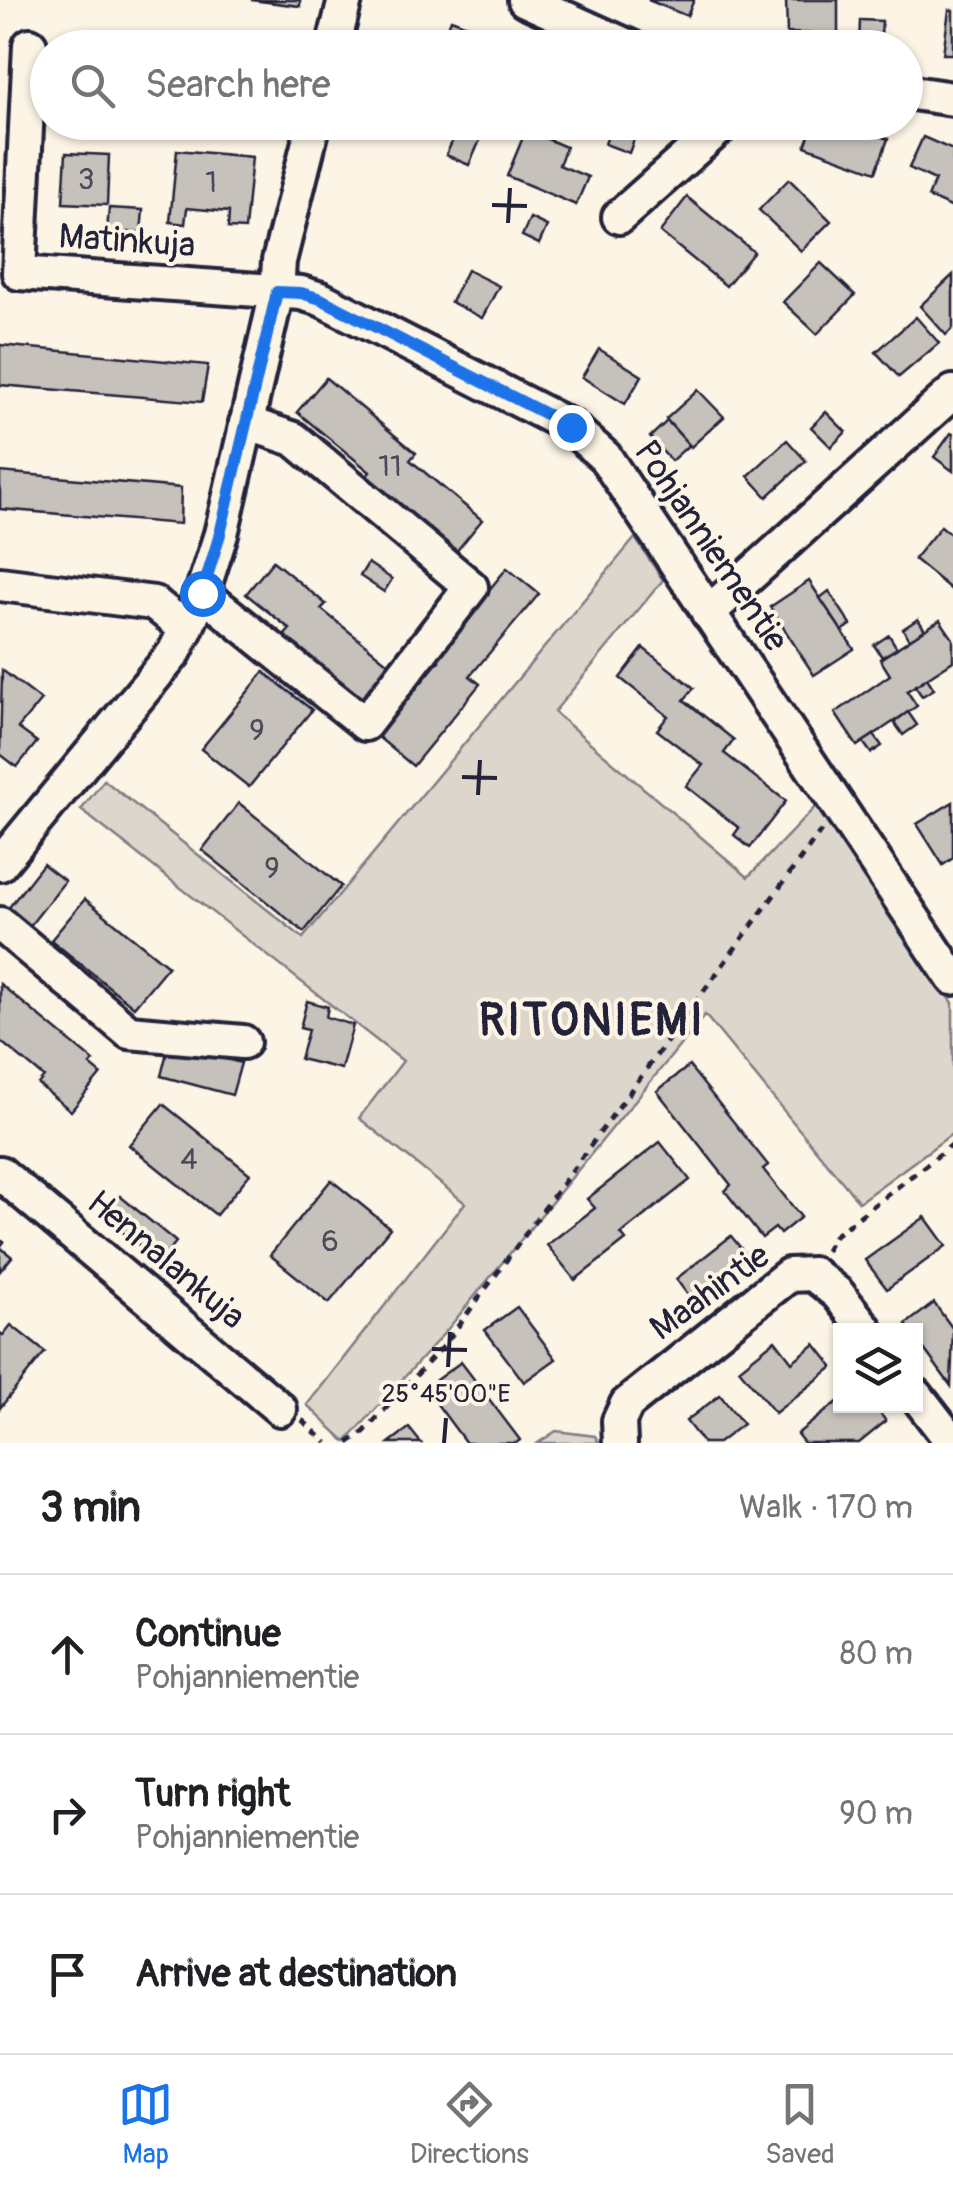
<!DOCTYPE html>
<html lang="en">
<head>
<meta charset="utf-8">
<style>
	:root { --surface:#fff; --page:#f6f6f6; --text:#202124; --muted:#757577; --line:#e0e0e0; --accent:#1a73e8 }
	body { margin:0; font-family:Pangolin,sans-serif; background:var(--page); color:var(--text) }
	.controls { position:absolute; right:30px; bottom:30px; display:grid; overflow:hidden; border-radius:0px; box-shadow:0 2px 8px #0004 }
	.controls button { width:90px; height:90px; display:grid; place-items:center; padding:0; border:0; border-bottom:2px solid var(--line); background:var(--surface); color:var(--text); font:50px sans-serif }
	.stop { position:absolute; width:30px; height:30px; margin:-22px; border:8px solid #1a73e8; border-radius:50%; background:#fff }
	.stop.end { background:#1a73e8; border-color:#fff; box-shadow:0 2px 10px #0008 }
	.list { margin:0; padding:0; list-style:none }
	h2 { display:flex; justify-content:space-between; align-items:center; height:130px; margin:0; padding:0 40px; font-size:42px }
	h2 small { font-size:32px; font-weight:400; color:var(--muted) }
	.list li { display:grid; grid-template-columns:65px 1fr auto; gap:30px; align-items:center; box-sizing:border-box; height:160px; padding:0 40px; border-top:2px solid var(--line) }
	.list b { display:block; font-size:38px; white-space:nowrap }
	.list p { margin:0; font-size:32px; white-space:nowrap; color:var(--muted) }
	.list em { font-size:32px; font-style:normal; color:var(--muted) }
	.icon { flex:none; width:55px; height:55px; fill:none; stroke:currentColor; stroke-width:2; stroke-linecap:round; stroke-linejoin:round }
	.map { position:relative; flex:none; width:953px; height:1443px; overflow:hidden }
	.search { position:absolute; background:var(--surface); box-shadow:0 2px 8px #0004; left:30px; right:30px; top:30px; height:110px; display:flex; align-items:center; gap:25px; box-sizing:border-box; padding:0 35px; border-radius:55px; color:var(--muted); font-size:38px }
	.sheet { height:610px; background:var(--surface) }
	nav { display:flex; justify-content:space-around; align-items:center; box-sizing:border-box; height:140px; border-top:2px solid var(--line); background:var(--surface); font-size:28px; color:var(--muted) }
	nav a { display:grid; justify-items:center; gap:5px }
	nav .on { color:var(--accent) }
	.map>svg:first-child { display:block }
</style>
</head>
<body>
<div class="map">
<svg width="953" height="1443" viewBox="0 0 953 1443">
	<rect width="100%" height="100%" fill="#fcf5e5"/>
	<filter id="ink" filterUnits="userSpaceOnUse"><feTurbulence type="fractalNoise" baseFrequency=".01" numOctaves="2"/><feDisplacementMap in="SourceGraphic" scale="20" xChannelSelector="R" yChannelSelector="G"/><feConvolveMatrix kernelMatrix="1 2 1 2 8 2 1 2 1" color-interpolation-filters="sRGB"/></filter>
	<g filter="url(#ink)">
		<g fill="#dcd6cc" stroke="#7f7c84" stroke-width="2.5">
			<polygon points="635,538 663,580 554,712 748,877 820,802 953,1003 953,1133 859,1202 705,1015 447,1330 346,1442 307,1405 465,1203 359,1118 403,1061 81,810 104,780 303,938"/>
			<polygon points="556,1431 595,1436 599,1443 538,1443"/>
		</g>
		<g fill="#c6c1bb" stroke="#22223b" stroke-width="2.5">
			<polygon points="251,0 300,0 300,6"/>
			<polygon points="648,0 694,0 687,16"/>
			<polygon points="786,0 838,0 838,34 787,33"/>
			<polygon points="949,10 953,10 953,54 943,54"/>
			<polygon points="451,19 488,33 482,48 440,46"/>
			<polygon points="860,20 882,21 880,48 859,48"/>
			<polygon points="71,36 114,40 114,48 70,48"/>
			<polygon points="117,122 155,122 154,133 117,130"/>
			<polygon points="461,122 488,122 469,165 446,155"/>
			<polygon points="608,122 633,122 630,129 637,131 629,153 605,144 612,124"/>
			<polygon points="814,122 834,128 836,122 842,122 888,139 876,172 805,146"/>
			<polygon points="526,130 566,147 559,165 588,177 576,205 507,176"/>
			<polygon points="923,137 953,150 953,208 928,197 935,180 909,168"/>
			<polygon points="177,150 252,157 245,229 228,228 229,212 187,208 185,224 170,222"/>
			<polygon points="66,153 109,155 107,205 63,203"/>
			<polygon points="789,179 831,221 801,251 759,210"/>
			<polygon points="687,197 754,252 726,286 660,232"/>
			<polygon points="109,208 143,210 141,233 107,231"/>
			<polygon points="530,218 547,226 539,244 522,236"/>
			<polygon points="821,263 855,295 817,334 783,302"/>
			<polygon points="467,270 499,286 482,318 451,302"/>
			<polygon points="953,275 953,328 946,335 920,306"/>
			<polygon points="916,317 939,343 899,377 876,352"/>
			<polygon points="0,345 208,365 202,402 0,385"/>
			<polygon points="599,349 642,376 625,404 582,377"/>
			<polygon points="326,378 416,453 410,460 482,520 455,553 365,478 370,472 297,412"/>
			<polygon points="698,390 724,417 691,447 666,419"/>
			<polygon points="826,412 846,432 831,447 811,427"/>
			<polygon points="667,421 689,445 671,461 650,437"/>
			<polygon points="951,433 953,434 953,471 934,457"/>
			<polygon points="787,440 806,461 767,497 748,476"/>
			<polygon points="0,472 181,488 180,524 0,509"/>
			<polygon points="941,526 953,536 953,591 914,559"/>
			<polygon points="273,561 326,604 321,609 392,666 365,701 284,636 290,629 246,594"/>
			<polygon points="368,563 392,579 384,592 360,576"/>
			<polygon points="507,568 539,594 470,676 480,684 413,766 377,736 439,661 434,657"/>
			<polygon points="809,581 854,649 814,675 770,607"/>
			<polygon points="829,591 851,625 842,631 820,598"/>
			<polygon points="918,619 925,630 909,640 903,629"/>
			<polygon points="940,620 953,639 953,661 907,691 917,706 857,746 835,713 890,675 880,659"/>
			<polygon points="889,635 897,648 882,657 874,645"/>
			<polygon points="643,648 694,688 684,700 734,740 724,753 786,801 750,848 734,835 739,828 686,786 703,765 657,730 668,716 620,678"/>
			<polygon points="2,670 41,700 18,728 37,742 17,767 0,754"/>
			<polygon points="264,672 312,710 249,787 201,749"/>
			<polygon points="927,678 934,689 922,696 915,686"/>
			<polygon points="908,712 917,725 903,735 894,722"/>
			<polygon points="874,735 882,746 871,753 863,742"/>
			<polygon points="953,802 953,858 943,865 917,824"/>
			<polygon points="239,803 341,886 304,932 202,850"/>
			<polygon points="43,864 65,881 25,932 3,915"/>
			<polygon points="85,899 168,966 134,1007 51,940"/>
			<polygon points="0,984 94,1061 90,1065 101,1074 71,1111 38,1084 44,1077 0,1041"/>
			<polygon points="307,1001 328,1007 326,1017 353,1025 341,1069 300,1059 308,1030 300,1028"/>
			<polygon points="169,1044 241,1063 232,1095 161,1076"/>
			<polygon points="689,1066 768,1165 763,1169 801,1217 780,1234 775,1228 762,1238 725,1191 731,1185 657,1091"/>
			<polygon points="163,1104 250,1174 216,1215 129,1145"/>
			<polygon points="660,1142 690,1180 621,1234 626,1240 575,1280 547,1245 595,1208 587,1199"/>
			<polygon points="331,1180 390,1228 329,1303 270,1255"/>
			<polygon points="120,1196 176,1242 160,1262 104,1217"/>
			<polygon points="925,1217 946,1246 887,1289 865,1260"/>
			<polygon points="731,1236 749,1258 693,1302 676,1279"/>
			<polygon points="0,1240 4,1242 0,1247 12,1257 0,1271"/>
			<polygon points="934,1303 953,1329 951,1386 916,1338 916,1330 910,1330 906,1324"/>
			<polygon points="517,1307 556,1359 524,1382 485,1330"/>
			<polygon points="11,1325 45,1352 0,1408 0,1333 3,1335"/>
			<polygon points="775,1340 792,1362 815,1344 833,1367 775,1413 739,1369"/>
			<polygon points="461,1362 520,1440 516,1443 466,1443 425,1388"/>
			<polygon points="720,1395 743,1424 718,1443 703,1443 686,1421"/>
			<polygon points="840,1400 840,1406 874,1406 886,1421 859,1443 804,1443 797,1434"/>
			<polygon points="409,1428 421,1443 389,1443"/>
		</g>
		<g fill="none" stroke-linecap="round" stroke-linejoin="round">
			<g stroke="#22223b" stroke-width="40">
				<g id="minor">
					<polyline points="525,0 632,48"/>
					<polyline points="30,45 19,273 301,293 321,299 571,427 605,457 953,978"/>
					<polyline points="333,48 345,0"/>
					<polyline points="906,92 953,99"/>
					<polyline points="619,217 726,122"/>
					<polyline points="0,584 154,603 186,629"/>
					<polyline points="202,593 365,724 471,587 294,439 246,423"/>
					<polyline points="708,613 953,392"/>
					<polyline points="0,864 174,653 186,629 202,593 221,534 277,292 279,261 314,122"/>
					<polyline points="0,924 129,1032 243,1042"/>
					<polyline points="0,1173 280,1409"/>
					<polyline points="916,1395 953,1443"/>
					<polyline points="620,1443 619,1421 627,1404 789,1275 813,1274 838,1294 866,1330"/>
				</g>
			</g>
			<g stroke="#22223b" stroke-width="5" stroke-dasharray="8 8" stroke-linecap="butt">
				<polyline points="826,1251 834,1236 953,1144"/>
				<polyline points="302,1420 327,1443"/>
				<polyline points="348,1443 364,1432 445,1344 821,831"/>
			</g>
			<use href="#minor" stroke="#fcf5e5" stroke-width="32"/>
		</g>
	</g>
	<g fill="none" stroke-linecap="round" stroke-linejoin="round" filter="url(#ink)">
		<polyline stroke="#1a73e8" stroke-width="12" points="202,593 220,534 277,292 301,293 321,299 571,427"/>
	</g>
	<path fill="none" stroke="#22223b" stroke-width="4" d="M492,205L527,206M508,223L510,188M462,777L497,778M478,795L480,760M432,1349L467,1350M448,1367L450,1332M444,1443L446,1418"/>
	<g text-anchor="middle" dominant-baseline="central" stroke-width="8" stroke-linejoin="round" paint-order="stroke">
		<g font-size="30" fill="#4b4a5b">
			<text x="86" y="179">3</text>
			<text x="211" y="182">1</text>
			<text x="390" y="466">11</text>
			<text x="257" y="730">9</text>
			<text x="272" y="868">9</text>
			<text x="189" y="1159">4</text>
			<text x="330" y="1241">6</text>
		</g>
		<g font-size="35" fill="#22223b" stroke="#fcf5e5">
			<text transform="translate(127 241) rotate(4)">Matinkuja</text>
			<text transform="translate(711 546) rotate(56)">Pohjanniementie</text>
			<text transform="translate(166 1260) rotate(40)">Hennalankuja</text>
			<text transform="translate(710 1292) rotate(-36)">Maahintie</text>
		</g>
		<g font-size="45" font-weight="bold" letter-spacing="2.5" fill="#22223b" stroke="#fcf5e5">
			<text x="592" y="1021">RITONIEMI</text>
		</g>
	</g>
	<g font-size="25" text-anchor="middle" fill="#22223b" stroke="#fcf5e5" stroke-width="8" stroke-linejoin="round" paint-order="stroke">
		<text x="446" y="1402">25°45'00"E</text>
	</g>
</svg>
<div class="controls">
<button><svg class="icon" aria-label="layers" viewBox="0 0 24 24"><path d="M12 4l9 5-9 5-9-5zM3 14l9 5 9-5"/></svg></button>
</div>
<div class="stop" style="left:202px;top:593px"></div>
<div class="stop end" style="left:571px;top:427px"></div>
<div class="search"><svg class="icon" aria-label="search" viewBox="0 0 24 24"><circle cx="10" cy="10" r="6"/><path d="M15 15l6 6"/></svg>Search here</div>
</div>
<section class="sheet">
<h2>3 min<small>Walk · 170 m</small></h2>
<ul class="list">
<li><svg class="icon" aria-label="ahead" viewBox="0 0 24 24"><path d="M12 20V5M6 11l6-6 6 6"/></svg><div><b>Continue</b><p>Pohjanniementie</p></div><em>80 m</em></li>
<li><svg class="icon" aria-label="right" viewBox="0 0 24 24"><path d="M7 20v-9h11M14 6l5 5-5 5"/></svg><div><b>Turn right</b><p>Pohjanniementie</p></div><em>90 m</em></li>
<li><svg class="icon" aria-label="arrive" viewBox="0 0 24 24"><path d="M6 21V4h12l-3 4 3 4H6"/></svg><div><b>Arrive at destination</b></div></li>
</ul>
</section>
<nav>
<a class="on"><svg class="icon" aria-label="map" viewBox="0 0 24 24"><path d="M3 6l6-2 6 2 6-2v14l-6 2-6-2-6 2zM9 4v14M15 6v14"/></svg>Map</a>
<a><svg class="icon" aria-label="directions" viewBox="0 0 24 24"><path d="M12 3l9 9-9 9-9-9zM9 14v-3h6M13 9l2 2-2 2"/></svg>Directions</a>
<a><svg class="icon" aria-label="saved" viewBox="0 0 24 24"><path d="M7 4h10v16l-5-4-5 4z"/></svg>Saved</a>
</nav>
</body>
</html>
